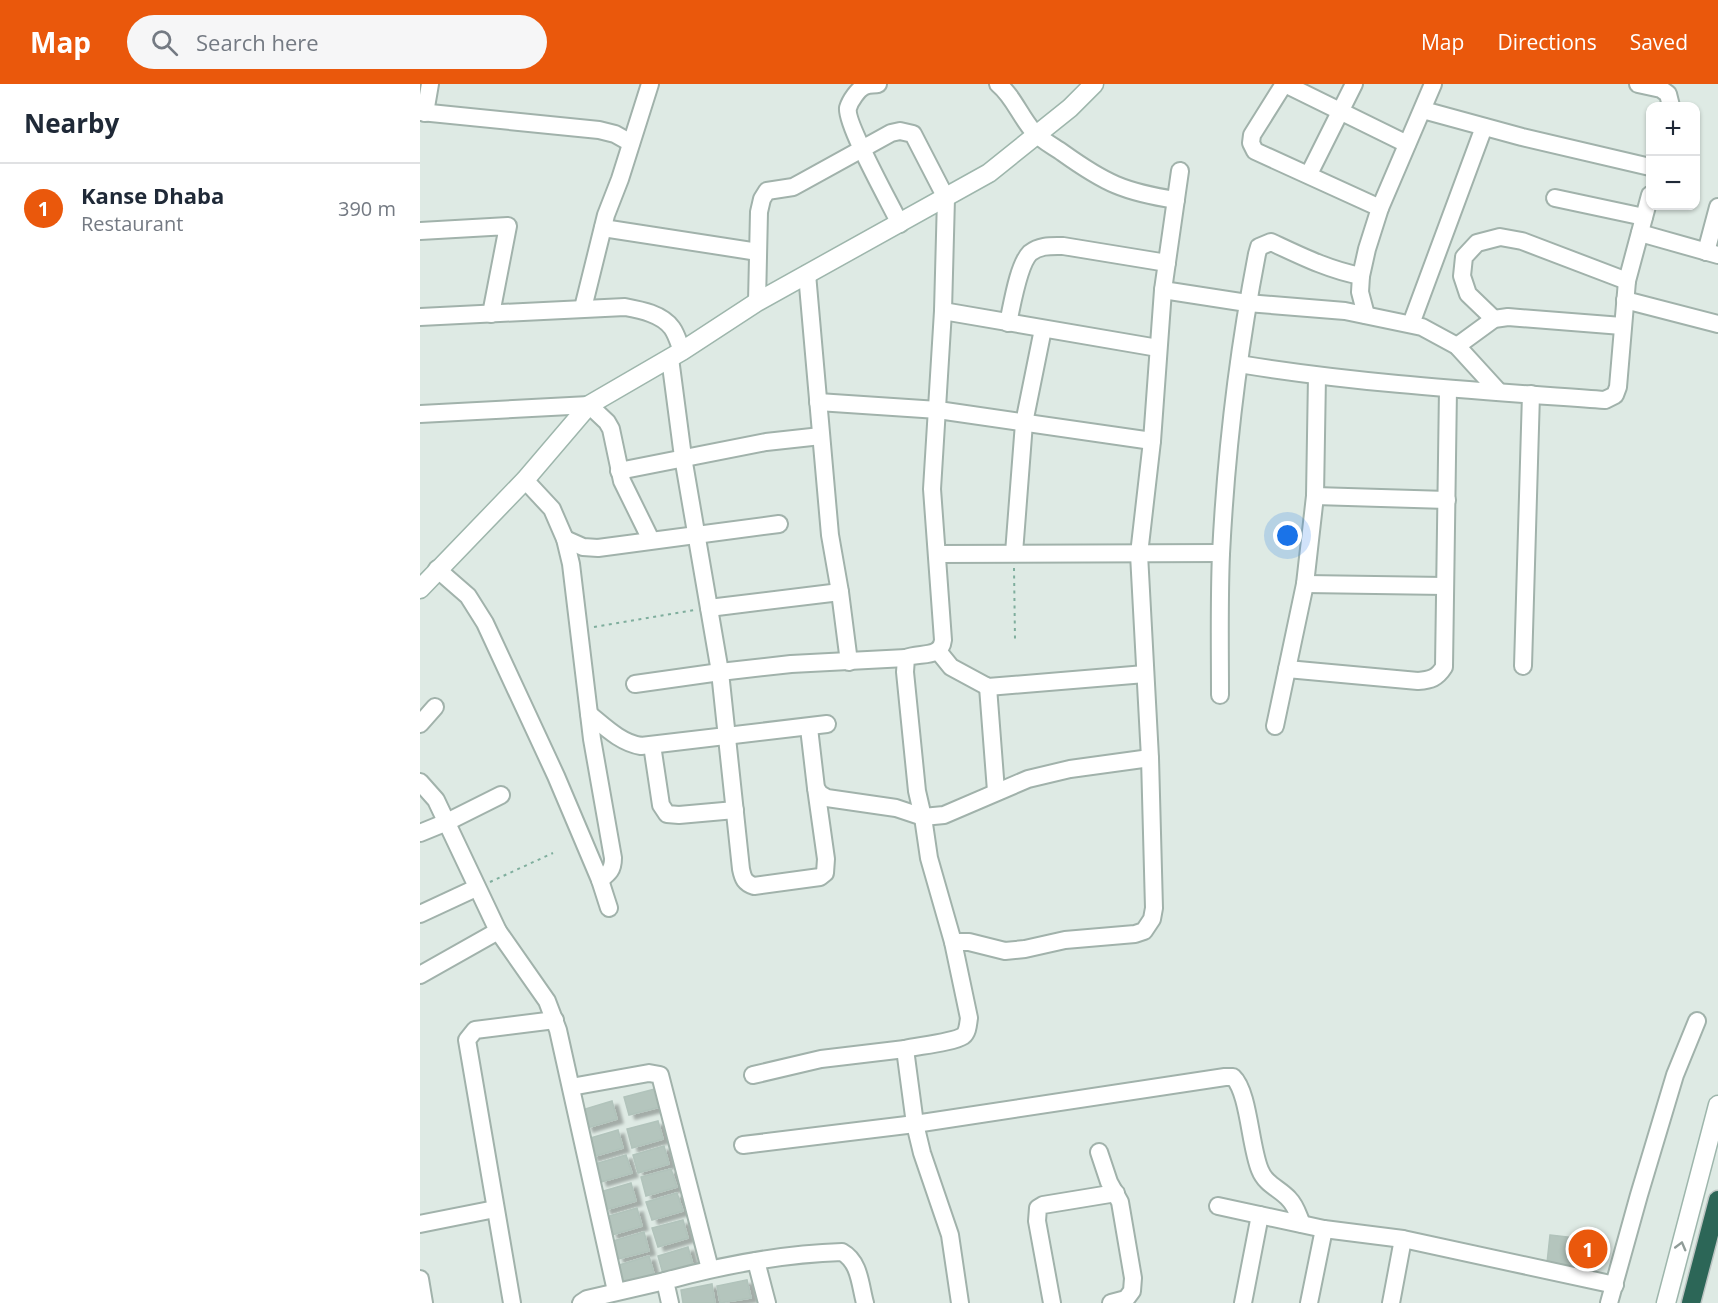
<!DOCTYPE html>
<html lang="en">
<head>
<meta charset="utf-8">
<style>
	:root { --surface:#fff; --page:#f6f6f7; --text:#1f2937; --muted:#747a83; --line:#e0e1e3; --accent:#ea580c }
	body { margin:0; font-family:"Open Sans",sans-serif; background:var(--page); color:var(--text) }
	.controls { position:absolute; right:18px; top:18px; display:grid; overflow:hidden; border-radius:12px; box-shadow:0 2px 4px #0004 }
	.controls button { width:54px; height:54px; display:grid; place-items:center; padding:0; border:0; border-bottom:2px solid var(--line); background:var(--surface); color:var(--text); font:30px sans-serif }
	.you { position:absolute; left:868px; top:452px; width:21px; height:21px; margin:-15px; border:4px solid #fff; border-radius:50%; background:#1a73e8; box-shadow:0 0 0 9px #1a73e833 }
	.badge { display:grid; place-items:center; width:39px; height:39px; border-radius:50%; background:var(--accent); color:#fff; font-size:20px; font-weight:700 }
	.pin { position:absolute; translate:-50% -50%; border:3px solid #fff; box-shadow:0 2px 6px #0006 }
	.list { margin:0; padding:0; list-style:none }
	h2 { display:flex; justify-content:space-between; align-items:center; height:78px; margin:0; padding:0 24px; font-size:26px }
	h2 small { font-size:20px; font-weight:400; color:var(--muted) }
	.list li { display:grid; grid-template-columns:39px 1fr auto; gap:18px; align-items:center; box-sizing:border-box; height:90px; padding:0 24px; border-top:2px solid var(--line) }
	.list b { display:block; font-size:22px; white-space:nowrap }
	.list p { margin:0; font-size:20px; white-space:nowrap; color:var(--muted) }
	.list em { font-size:20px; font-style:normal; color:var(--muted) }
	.icon { flex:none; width:33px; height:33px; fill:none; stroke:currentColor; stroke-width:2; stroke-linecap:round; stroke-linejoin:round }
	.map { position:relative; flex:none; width:1298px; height:1219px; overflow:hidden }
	header { display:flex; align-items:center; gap:36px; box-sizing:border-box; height:84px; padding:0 30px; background:var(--accent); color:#fff }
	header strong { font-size:28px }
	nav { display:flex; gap:33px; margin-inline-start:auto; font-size:21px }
	.search { width:420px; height:54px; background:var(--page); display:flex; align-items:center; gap:15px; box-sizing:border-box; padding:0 21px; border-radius:33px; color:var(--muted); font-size:22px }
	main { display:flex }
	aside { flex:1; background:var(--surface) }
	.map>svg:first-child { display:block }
</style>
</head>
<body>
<header>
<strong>Map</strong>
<div class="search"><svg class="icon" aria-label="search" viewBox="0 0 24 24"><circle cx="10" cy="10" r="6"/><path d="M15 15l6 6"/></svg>Search here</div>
<nav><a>Map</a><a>Directions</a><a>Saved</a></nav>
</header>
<main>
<aside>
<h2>Nearby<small></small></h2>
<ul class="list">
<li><span class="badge">1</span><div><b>Kanse Dhaba</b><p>Restaurant</p></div><em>390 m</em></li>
</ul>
</aside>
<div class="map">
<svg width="1298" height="1219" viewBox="0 0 1298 1219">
	<defs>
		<filter id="shadow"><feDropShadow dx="6" dy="4" stdDeviation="1.5" flood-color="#0004"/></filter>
	</defs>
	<rect width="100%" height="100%" fill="#deeae4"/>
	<g fill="#b4c5bd" stroke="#b1c3bb" stroke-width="1.5" filter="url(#shadow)">
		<polygon points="235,1005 240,1023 209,1031 204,1013"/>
		<polygon points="192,1017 197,1035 167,1044 162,1026"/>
		<polygon points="238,1037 243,1055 212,1064 207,1045"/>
		<polygon points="198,1046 203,1064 172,1073 167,1055"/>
		<polygon points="244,1062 249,1080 218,1089 213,1071"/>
		<polygon points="206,1071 212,1089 181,1098 175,1080"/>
		<polygon points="251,1085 257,1103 226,1112 221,1093"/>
		<polygon points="211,1099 216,1117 185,1126 180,1108"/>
		<polygon points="257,1109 263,1127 232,1136 226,1118"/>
		<polygon points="217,1124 222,1142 192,1151 186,1133"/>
		<polygon points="263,1136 268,1154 238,1163 232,1144"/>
		<polygon points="224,1148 229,1167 198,1175 193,1157"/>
		<polygon points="1130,1151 1164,1155 1161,1182 1127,1179"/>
		<polygon points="268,1163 273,1181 243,1190 238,1172"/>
		<polygon points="229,1172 234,1190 204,1199 199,1181"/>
		<polygon points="327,1196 331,1214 300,1219 297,1202"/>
		<polygon points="292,1200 295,1219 263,1219 261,1206"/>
	</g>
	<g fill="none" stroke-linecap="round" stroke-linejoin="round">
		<g stroke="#a1b2ab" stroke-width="20">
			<g id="street">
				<path d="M458,0C454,1 449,0 445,2C438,5 430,17 428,24C425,39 471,121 480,140"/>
				<path d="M578,0C593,12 600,32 613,47C621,56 633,62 643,69C685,99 704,108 756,116"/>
				<polyline points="864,0 832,51 831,59 835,67 960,124"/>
				<polyline points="865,0 987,60"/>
				<polyline points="1218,0 1241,5 1248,10 1251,22"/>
				<polyline points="1003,26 1102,53 1230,83"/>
				<polyline points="0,28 179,46 195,50 211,59"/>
				<polyline points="5,29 10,0"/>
				<polyline points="889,90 934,0"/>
				<polyline points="1135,114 1224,133"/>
				<polyline points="183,144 338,168"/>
				<polyline points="0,147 88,142 71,230"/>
				<polyline points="1220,149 1298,171"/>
				<polyline points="1286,168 1298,123"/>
				<polyline points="387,190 410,451 420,508 429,578"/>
				<polyline points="743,206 827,219 925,227 1002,243 1037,262 1079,308"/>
				<polyline points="1205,216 1298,240"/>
				<path d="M337,218L339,128L342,115L347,107L373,103L384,97L471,49L480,47L493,50L526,114L523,227L512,405L523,556C521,575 499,568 486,574L485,588L497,707L503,733L509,774L533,858L549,934C548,940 548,948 543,952C534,958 498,962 485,965"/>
				<polyline points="163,224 186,131 200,95 230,0"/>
				<polyline points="523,227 738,264"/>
				<polyline points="946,231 940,208 941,192 947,165 960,124 1013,0"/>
				<path d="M0,233L205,223C221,226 242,230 252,244C257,251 259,260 262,267"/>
				<polyline points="1074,235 1048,210 1042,192 1044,173 1057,159 1080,153 1102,157 1207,197"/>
				<path d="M588,239C592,222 598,181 610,169C620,161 631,162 643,162L747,179"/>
				<polyline points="991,240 1064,43"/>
				<polyline points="1037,262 1074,235 1088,233 1202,242"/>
				<path d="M250,274L263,373L300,588L321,785C323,795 325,799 334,802L400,793L405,789L406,775L396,704"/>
				<path d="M819,280C941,300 1063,307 1185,316L1195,311L1198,303L1207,197L1230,111"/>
				<polyline points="398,318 518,326 732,357"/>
				<polyline points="0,330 169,321 187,338 191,345 202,397 231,456"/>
				<polyline points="199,387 346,358 401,352"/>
				<path d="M105,396L132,425L145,455L151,480L172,655L193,774C193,786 189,789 180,796"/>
				<polyline points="895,412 1027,416"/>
				<polyline points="145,455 163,463 178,464 359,440"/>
				<polyline points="594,469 604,339 623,245"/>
				<polyline points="517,470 801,469"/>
				<polyline points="17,485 48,512 65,539 136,692 180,796 189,824"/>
				<polyline points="885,500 1025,502"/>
				<polyline points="289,524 420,508"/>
				<polyline points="518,567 531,583 568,603 725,590"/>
				<polyline points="1103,582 1111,310"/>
				<path d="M867,585L998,597C1011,596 1017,594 1024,583L1028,305"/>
				<polyline points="215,600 300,588 371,580 486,574"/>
				<polyline points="568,603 576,707"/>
				<path d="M800,611C800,564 799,517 801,470C806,369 818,268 837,170L839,163L851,158C881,172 909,186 941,192"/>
				<path d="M169,630C185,643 201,659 221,662L407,640"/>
				<polyline points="0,640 15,623"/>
				<polyline points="855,642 885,500 895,412 897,292"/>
				<polyline points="389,644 396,704 400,710 407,714 476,724 503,733 524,731 608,695 650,685 730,674"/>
				<polyline points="232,661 241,721 247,730 259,731 315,726"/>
				<polyline points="0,698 16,716 78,847 127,917 138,946 196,1207"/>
				<polyline points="0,749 27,738 81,711"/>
				<polyline points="0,830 56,804"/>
				<polyline points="533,858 549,858 585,867 605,865 645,856 715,850 724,847 732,835 734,824 730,674 719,470 732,357 743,206 760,87"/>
				<polyline points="0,891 78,847"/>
				<polyline points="333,991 401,975 485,965 495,1040 502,1069 530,1151 540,1219"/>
				<polyline points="151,1003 229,989 240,991 290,1185"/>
				<path d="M323,1061L495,1040L805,993H813C829,1008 830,1063 840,1086C846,1101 859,1104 869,1115C876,1122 878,1131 882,1140"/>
				<polyline points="679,1068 689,1098 700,1118 713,1194 712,1207 706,1215 691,1219"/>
				<polyline points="798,1122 904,1145 983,1155 1195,1201"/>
				<polyline points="0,1140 75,1125"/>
				<polyline points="336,1177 347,1219"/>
				<polyline points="0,1195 4,1219"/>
				<polyline points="92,1219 47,956 55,946 135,936"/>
				<polyline points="161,1219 167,1215 245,1197"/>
				<path d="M250,1219L245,1197C303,1181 362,1170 422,1168C440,1178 440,1201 445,1219"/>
				<polyline points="632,1219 617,1137 618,1124 623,1121 696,1109"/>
				<polyline points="823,1219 840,1131"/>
				<polyline points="889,1219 904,1145"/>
				<polyline points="971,1219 983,1155"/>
				<polyline points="1189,1219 1219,1111 1255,991 1277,937"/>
			</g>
		</g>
		<g stroke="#9eb6ac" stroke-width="21">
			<g id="secondary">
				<polyline points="0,505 105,396 169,321 262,267 337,218 569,89 650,24 674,0"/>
				<polyline points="1246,1219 1298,1021"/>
			</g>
		</g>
		<g stroke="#bcc4c2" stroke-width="21">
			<polyline id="highway" points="1271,1219 1298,1116"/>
		</g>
		<g stroke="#7fae9d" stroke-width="2" stroke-dasharray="3 4.5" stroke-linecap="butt">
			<polyline points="594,484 595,555"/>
			<polyline points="174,543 275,526"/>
			<polyline points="70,798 133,769"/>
		</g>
		<use href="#street" stroke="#fff" stroke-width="16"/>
		<use href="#secondary" stroke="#fff" stroke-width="18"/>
		<use href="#highway" stroke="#2c6657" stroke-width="18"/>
	</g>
	<defs><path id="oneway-chevron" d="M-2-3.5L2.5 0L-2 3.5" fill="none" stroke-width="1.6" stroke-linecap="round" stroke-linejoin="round" transform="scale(1.5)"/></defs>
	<use stroke="#909c98" href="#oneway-chevron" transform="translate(1261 1162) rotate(-75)"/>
</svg>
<div class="controls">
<button>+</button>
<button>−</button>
</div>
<div class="you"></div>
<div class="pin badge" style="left:1168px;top:1165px">1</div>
</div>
</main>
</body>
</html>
